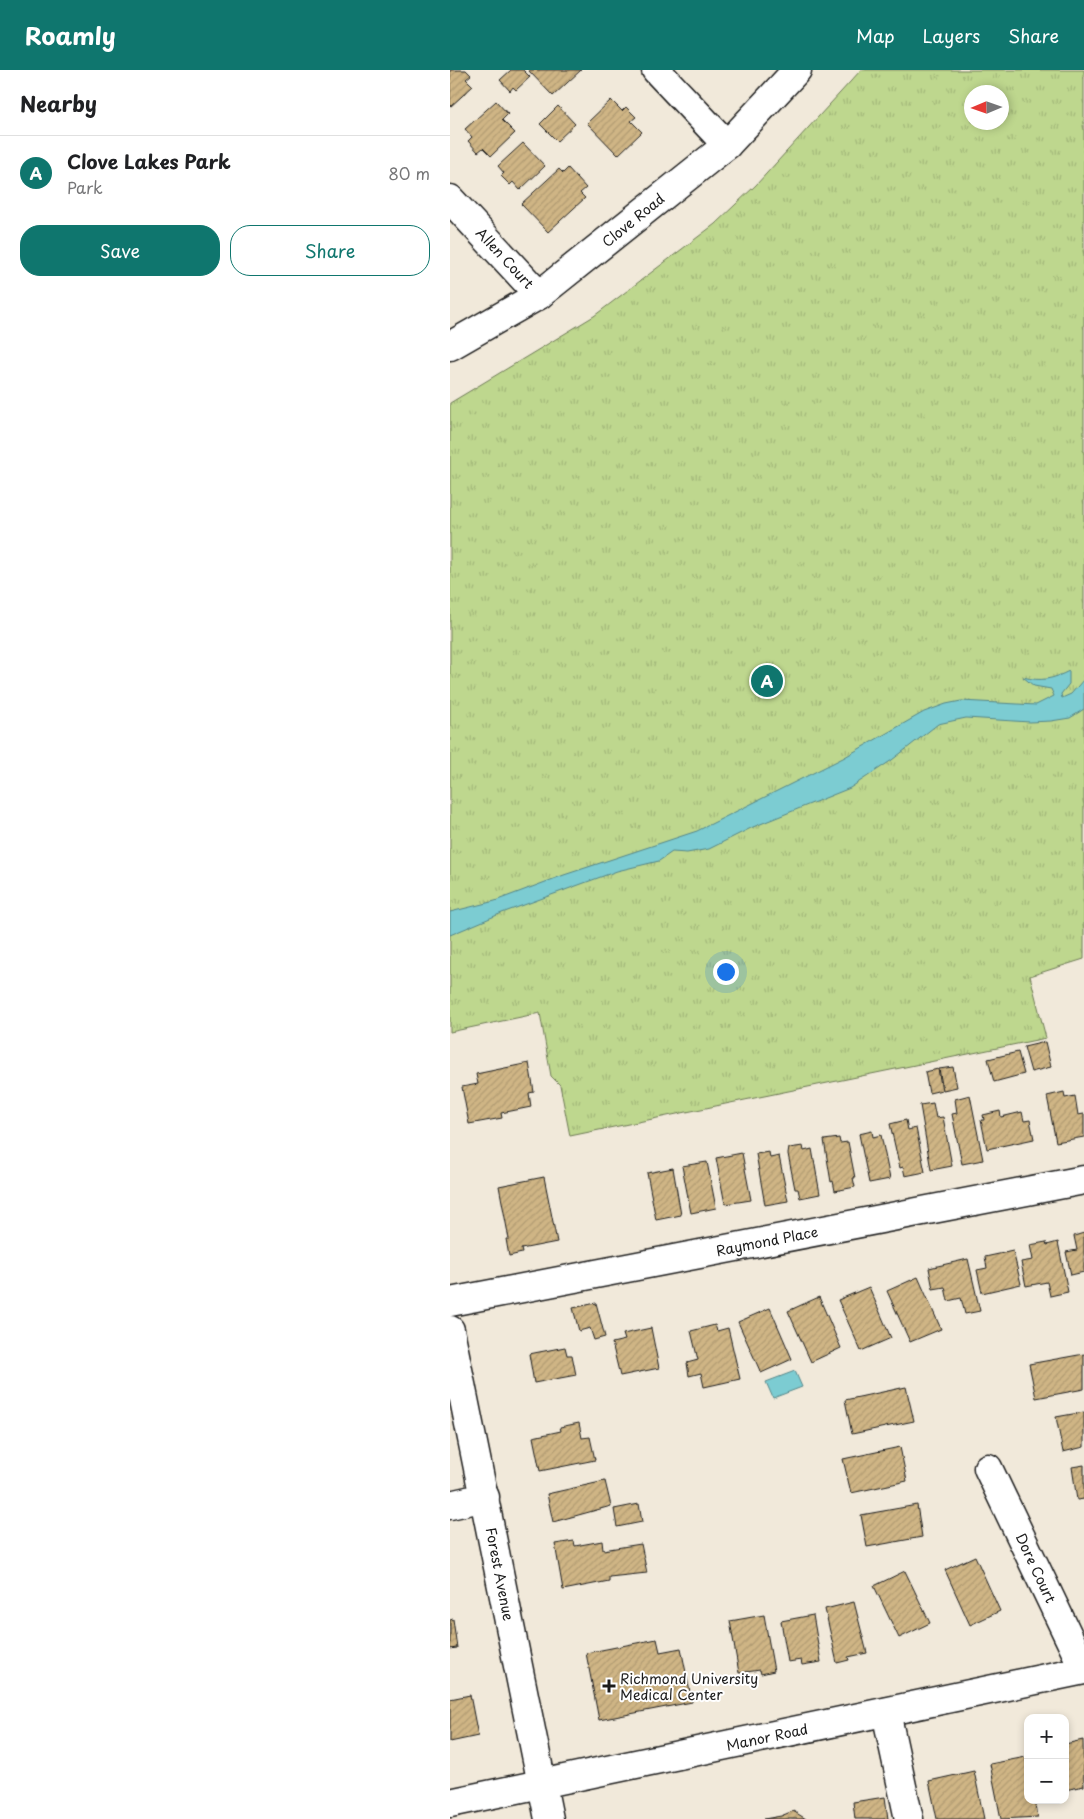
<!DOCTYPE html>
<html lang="en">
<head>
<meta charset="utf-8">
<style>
	:root { --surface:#fff; --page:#f2f2f2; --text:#202124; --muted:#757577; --line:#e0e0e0; --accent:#0f766e }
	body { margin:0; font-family:"Playpen Sans",sans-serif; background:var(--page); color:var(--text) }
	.controls { position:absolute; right:15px; bottom:15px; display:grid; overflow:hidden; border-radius:10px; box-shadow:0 2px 8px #0003 }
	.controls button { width:45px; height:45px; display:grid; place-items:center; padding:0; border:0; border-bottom:1px solid var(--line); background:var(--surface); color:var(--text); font:25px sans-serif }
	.compass { position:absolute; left:514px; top:15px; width:45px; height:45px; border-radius:50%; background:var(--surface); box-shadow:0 2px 8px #0003; rotate:268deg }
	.you { position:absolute; left:275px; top:901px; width:18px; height:18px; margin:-12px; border:4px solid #fff; border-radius:50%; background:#1a73e8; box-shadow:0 0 0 8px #1a73e833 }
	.badge { display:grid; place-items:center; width:32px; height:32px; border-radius:50%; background:var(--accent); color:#fff; font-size:16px; font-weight:700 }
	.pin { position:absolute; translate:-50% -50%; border:2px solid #fff; box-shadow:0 1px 5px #0006 }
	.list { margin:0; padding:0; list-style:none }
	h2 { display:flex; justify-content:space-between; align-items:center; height:65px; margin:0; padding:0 20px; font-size:21px }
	h2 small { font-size:16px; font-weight:400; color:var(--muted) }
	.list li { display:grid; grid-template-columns:32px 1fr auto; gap:15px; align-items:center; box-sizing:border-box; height:75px; padding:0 20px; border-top:1px solid var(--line) }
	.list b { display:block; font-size:19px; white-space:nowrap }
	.list p { margin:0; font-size:16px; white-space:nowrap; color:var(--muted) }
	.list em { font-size:16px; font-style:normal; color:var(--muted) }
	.actions { display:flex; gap:10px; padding:15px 20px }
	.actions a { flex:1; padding:11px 0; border:1px solid var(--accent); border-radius:20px; text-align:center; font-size:18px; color:var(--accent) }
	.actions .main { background:var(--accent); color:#fff }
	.map { position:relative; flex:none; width:634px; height:1749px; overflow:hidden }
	header { display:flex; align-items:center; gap:30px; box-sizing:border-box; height:70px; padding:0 25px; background:var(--accent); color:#fff }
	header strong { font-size:24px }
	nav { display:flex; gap:28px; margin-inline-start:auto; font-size:18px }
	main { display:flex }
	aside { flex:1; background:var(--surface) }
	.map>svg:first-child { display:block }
</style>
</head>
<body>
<header>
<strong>Roamly</strong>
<nav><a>Map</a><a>Layers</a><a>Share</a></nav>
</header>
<main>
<aside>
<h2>Nearby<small></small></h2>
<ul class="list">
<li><span class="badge">A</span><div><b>Clove Lakes Park</b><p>Park</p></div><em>80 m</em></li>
</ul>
<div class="actions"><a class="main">Save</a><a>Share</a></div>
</aside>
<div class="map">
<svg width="634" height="1749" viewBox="0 0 634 1749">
	<defs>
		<pattern id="park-tufts" width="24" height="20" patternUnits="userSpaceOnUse" patternTransform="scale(1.25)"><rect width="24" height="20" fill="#bed78e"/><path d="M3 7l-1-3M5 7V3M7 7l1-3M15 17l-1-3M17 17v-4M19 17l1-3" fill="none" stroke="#a3b87a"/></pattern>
		<pattern id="building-hatch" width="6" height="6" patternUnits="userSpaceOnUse" patternTransform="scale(1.25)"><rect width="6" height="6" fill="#cfb585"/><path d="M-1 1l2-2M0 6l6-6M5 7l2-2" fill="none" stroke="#b19b72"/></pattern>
	</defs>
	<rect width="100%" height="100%" fill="#f1e9da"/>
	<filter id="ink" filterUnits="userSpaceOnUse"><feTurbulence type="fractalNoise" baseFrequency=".02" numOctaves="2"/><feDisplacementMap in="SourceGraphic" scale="10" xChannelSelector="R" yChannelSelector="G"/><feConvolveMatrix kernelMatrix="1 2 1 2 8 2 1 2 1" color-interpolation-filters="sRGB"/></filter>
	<g filter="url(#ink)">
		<path fill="url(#park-tufts)" stroke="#6d7a55" fill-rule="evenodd" d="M411,0H634V889L580,906L596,968L120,1066L110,1015L101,1006L90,943L0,962V333L144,246L265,154L306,115ZM522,22H552V52H522Z"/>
		<g fill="#7bccd2" stroke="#558689">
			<path d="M619,601V614L611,624L612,628L621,624L634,609V639L620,648L601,651L580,652L516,648L488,654L442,690L400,718L303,757L259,779L237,783L222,782L209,791L167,801L52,843L0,865V842L45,831L114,805L247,761L393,688L474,642L496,634L511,631L586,635L604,626L601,619L584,616L573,607C591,612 603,609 619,601Z"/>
			<polygon points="345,1301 352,1317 323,1328 316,1312"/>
		</g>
		<g fill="url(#building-hatch)" stroke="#1c1c1c">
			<polygon points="0,0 16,0 21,5 16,9 23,16 0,37"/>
			<polygon points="61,0 73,0 80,7 66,20 63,17 60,21 50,10"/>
			<polygon points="78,0 131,0 103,26"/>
			<polygon points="161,30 172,41 176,37 186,47 181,51 192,62 168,85 137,53"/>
			<polygon points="46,31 58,44 52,50 65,63 41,86 33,78 28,82 18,71 22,67 15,59"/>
			<polygon points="108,36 125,54 107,71 90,54"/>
			<polygon points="73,73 95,96 70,120 63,112 60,115 51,106 54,103 48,96"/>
			<polygon points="118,98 136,118 130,123 135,128 98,162 71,134 109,99 113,103"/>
			<polygon points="595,972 601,997 581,1002 574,977"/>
			<polygon points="568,982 574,1004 544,1012 538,989"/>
			<polygon points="79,993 84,1022 79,1023 81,1037 51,1043 52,1048 19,1054 12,1017 28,1014 26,1004"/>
			<polygon points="503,997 507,1017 493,1020 489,999"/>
			<polygon points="488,999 492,1020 479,1023 475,1002"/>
			<polygon points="614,1022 615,1028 625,1026 628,1045 634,1044 634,1067 606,1072 597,1026"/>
			<polygon points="520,1025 533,1090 512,1094 502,1044 507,1043 505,1029"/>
			<polygon points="483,1033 486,1048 493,1047 502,1096 481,1100 470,1035"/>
			<polygon points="550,1041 551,1047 572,1042 574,1051 580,1050 584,1069 537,1079 531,1050 534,1050 533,1045"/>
			<polygon points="456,1050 458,1060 466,1058 475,1102 455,1106 453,1097 450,1098 440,1054"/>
			<polygon points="422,1061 423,1067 431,1065 440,1109 419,1113 409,1064"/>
			<polygon points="389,1068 390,1073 398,1072 405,1108 403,1108 405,1117 385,1121 383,1111 381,1112 374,1070"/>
			<polygon points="353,1076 354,1081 362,1079 370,1124 350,1128 348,1119 345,1119 338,1084 339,1078"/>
			<polygon points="319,1082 320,1088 329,1086 338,1131 315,1135 306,1084"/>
			<polygon points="292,1083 301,1130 275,1134 266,1088"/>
			<polygon points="257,1092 266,1138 241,1143 232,1096"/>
			<polygon points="223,1098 231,1145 206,1150 197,1103"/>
			<polygon points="94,1107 107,1172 71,1179 72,1183 59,1186 56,1169 59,1169 49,1116"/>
			<polygon points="634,1163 634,1202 621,1205 616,1182 627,1180 624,1166"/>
			<polygon points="596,1172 597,1175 608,1172 618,1222 600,1226 597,1212 576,1216 571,1192 583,1190 580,1175"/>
			<polygon points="563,1181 571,1214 532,1223 527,1200 537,1198 535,1187"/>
			<polygon points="518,1189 530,1241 515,1244 511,1228 498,1231 495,1217 483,1219 479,1198"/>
			<polygon points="468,1207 491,1259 460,1272 437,1221"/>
			<polygon points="419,1217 441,1268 411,1281 388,1230"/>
			<polygon points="369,1227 391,1278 361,1292 338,1241"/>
			<polygon points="146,1233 155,1267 144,1270 140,1258 129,1261 123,1238"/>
			<polygon points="320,1238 342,1289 311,1303 288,1252"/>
			<polygon points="265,1255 267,1261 278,1258 290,1309 254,1317 251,1303 239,1306 237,1293 248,1290 241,1261"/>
			<polygon points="201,1258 209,1298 170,1306 162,1273 175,1270 173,1264"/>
			<polygon points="115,1277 117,1285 122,1285 126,1305 84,1313 79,1284"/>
			<polygon points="634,1284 634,1319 586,1328 579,1294"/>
			<polygon points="456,1317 464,1351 402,1364 395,1330"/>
			<polygon points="634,1342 634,1377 613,1382 606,1347"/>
			<polygon points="129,1353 132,1368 140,1367 145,1390 90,1401 83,1367 111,1361 110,1357"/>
			<polygon points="450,1377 457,1411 401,1423 393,1389"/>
			<polygon points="634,1395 634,1429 627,1430 622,1397"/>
			<polygon points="155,1411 161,1436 103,1452 97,1424"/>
			<polygon points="189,1434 192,1452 167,1457 164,1439"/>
			<polygon points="467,1435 472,1467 417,1477 411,1445"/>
			<polygon points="124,1471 125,1476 152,1471 153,1480 191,1474 197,1503 159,1507 159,1511 113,1520 105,1474"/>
			<polygon points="525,1486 550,1541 520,1555 495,1500"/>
			<polygon points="455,1501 480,1553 449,1568 424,1516"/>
			<polygon points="404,1532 417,1583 398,1587 399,1590 387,1593 375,1539"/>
			<polygon points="314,1545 324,1601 311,1604 310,1600 289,1603 280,1551"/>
			<polygon points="363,1545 371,1592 352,1595 351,1590 338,1592 331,1551"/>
			<polygon points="3,1549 7,1578 0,1579 0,1550"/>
			<polygon points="207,1569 210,1582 231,1578 242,1632 149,1650 136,1583"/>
			<polygon points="20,1625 28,1666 0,1672 0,1629"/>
			<polygon points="633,1670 634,1716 615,1720 615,1674"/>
			<polygon points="576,1687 578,1730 585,1730 588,1747 551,1749 540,1694"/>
			<polygon points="524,1701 534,1749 487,1749 479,1711"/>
			<polygon points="435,1727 438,1749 405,1749 403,1732"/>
			<polygon points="343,1741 356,1749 314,1749 331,1746"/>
		</g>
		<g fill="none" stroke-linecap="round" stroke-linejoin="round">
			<g stroke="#1c1c1c" stroke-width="31">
				<g id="minor">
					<polyline points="206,0 277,75"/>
					<polyline points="0,129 89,225"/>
					<polyline points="0,1232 634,1110"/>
					<polyline points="538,1398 634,1599"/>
					<polyline points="0,1435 35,1427"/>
					<polyline points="436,1642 459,1749"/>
					<polyline points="0,1733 634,1600"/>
				</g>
			</g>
			<g stroke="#1c1c1c" stroke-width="31">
				<g id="major">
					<polyline points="0,276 89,225 277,75 347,0"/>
					<polyline points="0,1260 99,1749"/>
				</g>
			</g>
			<use href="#minor" stroke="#fff" stroke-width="28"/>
			<use href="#major" stroke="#fff" stroke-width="28"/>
		</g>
	</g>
	<path fill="#1c1c1c" stroke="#fff" stroke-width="2" d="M156.5 1608.5h5v5h5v5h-5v5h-5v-5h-5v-5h5z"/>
	<g text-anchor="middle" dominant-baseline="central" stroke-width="4" stroke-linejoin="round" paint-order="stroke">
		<g font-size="14" fill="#1c1c1c" stroke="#fff">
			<text transform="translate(183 150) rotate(-39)">Clove Road</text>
			<text transform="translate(55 188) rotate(47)">Allen Court</text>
			<text transform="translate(317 1171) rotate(-11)">Raymond Place</text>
			<text transform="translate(586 1498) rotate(65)">Dore Court</text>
			<text transform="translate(50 1504) rotate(79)">Forest Avenue</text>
			<text transform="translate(317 1667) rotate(-12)">Manor Road</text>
		</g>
		<g font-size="14" fill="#1c1c1c" stroke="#fff" text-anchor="start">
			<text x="170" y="1608">Richmond University<tspan x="170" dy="16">Medical Center</tspan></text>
		</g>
	</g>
</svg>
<div class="controls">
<button>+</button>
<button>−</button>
</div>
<svg class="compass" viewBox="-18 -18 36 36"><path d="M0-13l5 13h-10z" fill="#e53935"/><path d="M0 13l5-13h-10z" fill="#757577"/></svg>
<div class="you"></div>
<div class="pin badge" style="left:317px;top:611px">A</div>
</div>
</main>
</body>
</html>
